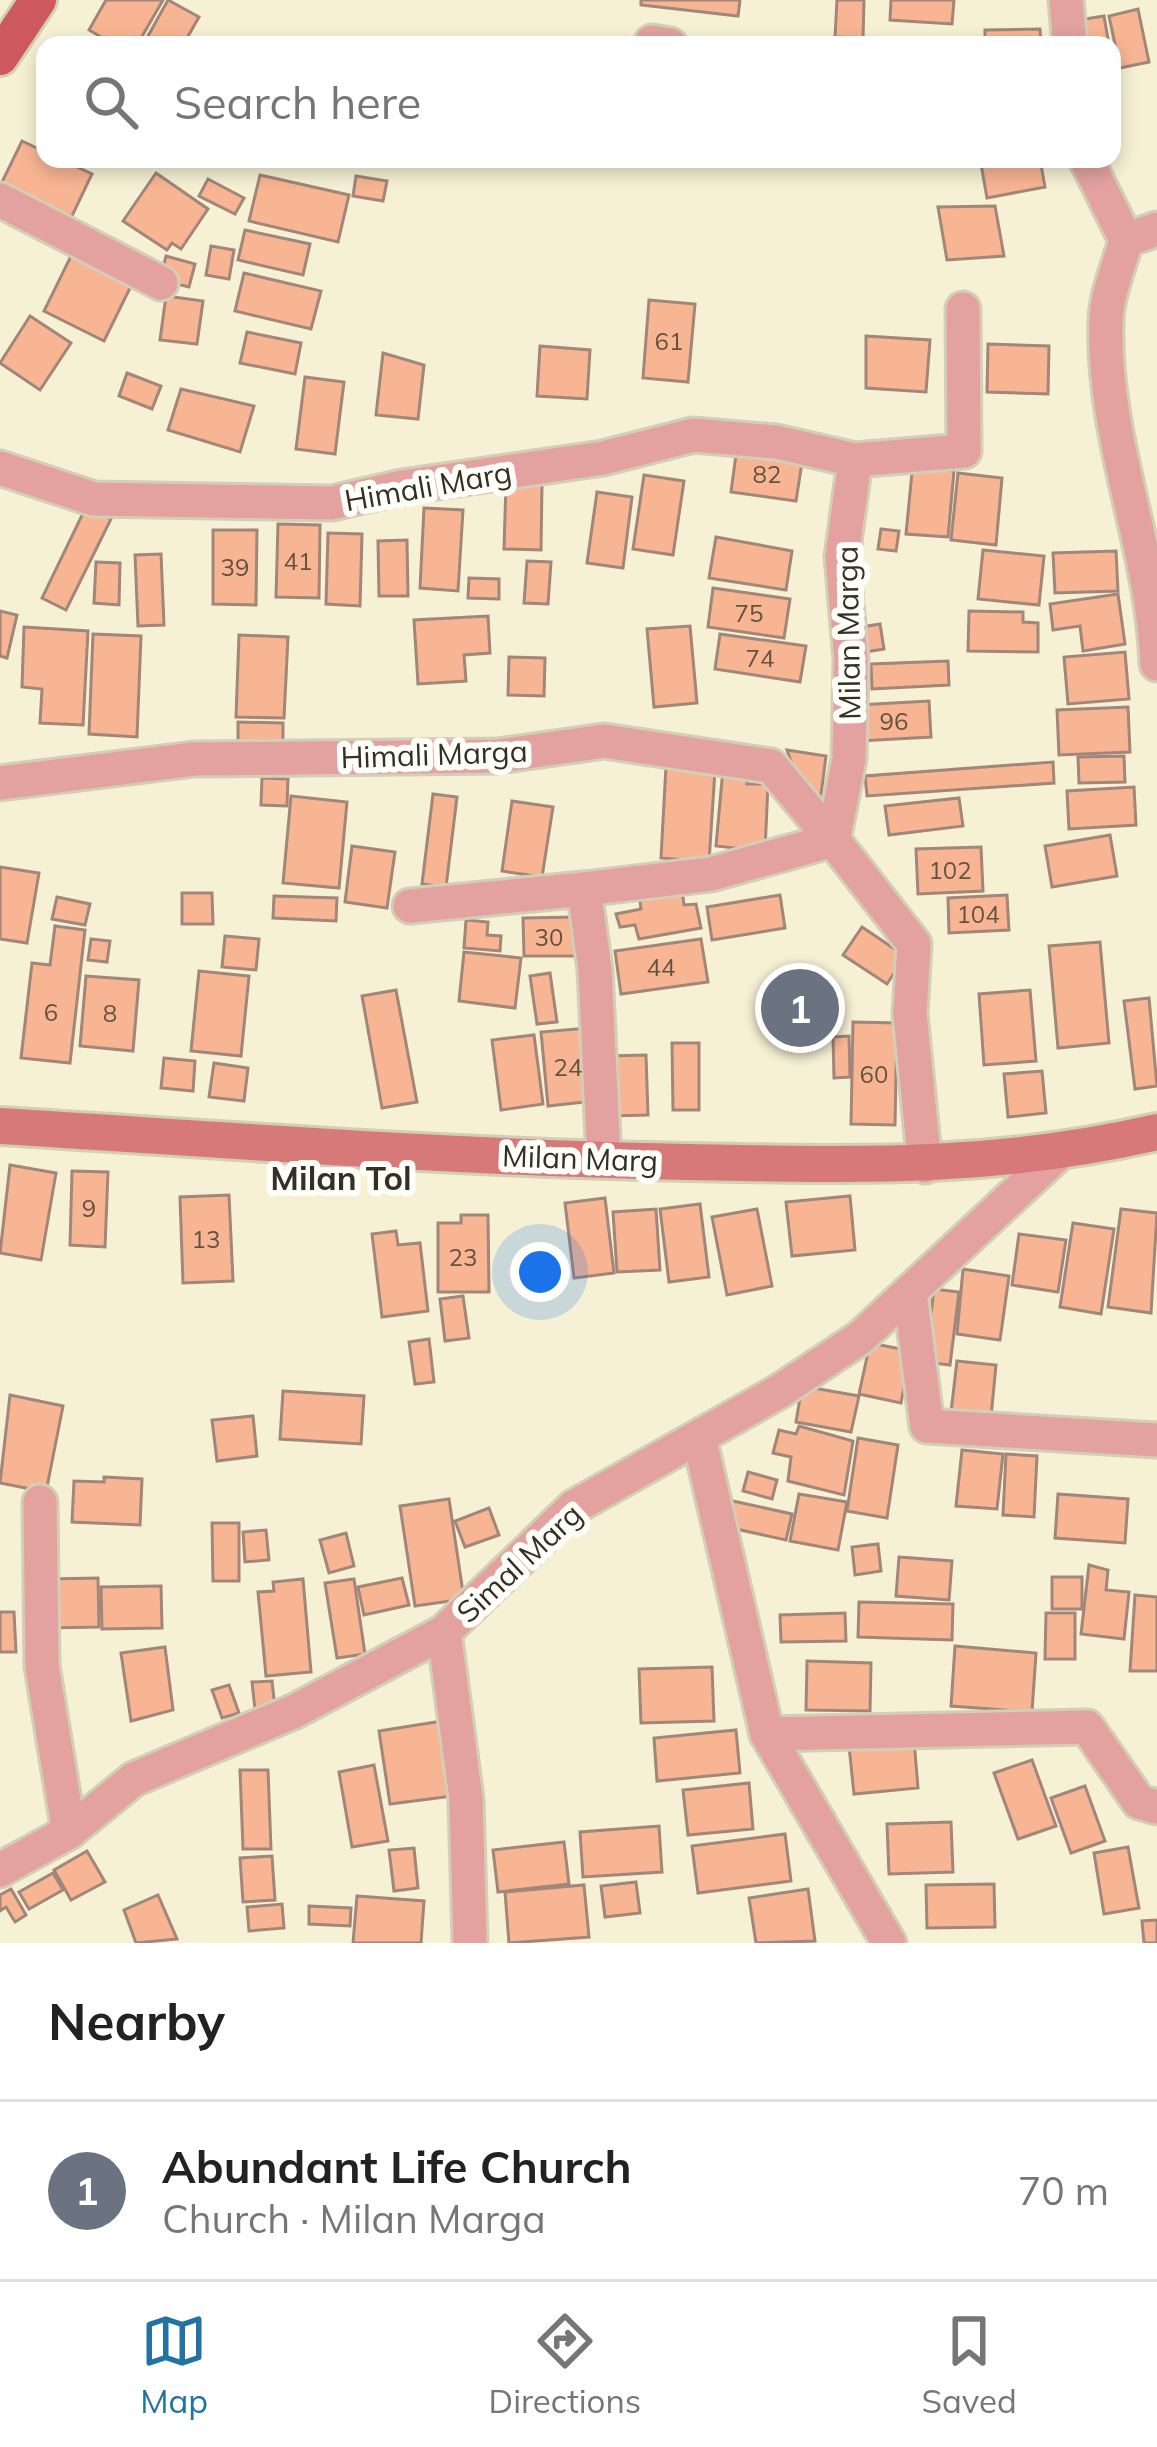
<!DOCTYPE html>
<html lang="en">
<head>
<meta charset="utf-8">
<style>
	:root { --surface:#fff; --page:#f2f2f2; --text:#222; --muted:#767676; --line:#e0e0e0; --accent:#2272a3 }
	body { margin:0; font-family:Mulish,sans-serif; background:var(--page); color:var(--text) }
	.you { position:absolute; left:540px; top:1272px; width:42px; height:42px; margin:-30px; border:9px solid #fff; border-radius:50%; background:#1a73e8; box-shadow:0 0 0 18px #1a73e833 }
	.badge { display:grid; place-items:center; width:78px; height:78px; border-radius:50%; background:var(--accent); color:#fff; font-size:39px; font-weight:700 }
	.pin { position:absolute; translate:-50% -50%; border:6px solid #fff; box-shadow:0 3px 12px #0006 }
	.list { margin:0; padding:0; list-style:none }
	h2 { display:flex; justify-content:space-between; align-items:center; height:156px; margin:0; padding:0 48px; font-size:51px }
	h2 small { font-size:39px; font-weight:400; color:var(--muted) }
	.list li { display:grid; grid-template-columns:78px 1fr auto; gap:36px; align-items:center; box-sizing:border-box; height:180px; padding:0 48px; border-top:3px solid var(--line) }
	.list b { display:block; font-size:45px; white-space:nowrap }
	.list p { margin:0; font-size:39px; white-space:nowrap; color:var(--muted) }
	.list em { font-size:39px; font-style:normal; color:var(--muted) }
	.icon { flex:none; width:66px; height:66px; fill:none; stroke:currentColor; stroke-width:2; stroke-linecap:round; stroke-linejoin:round }
	.map { position:relative; flex:none; width:1157px; height:1943px; overflow:hidden }
	.search { position:absolute; background:var(--surface); box-shadow:0 6px 18px #0003; left:36px; right:36px; top:36px; height:132px; display:flex; align-items:center; gap:30px; box-sizing:border-box; padding:0 42px; border-radius:24px; color:var(--muted); font-size:45px }
	.sheet { height:336px; background:var(--surface) }
	nav { display:flex; justify-content:space-around; align-items:center; box-sizing:border-box; height:168px; border-top:3px solid var(--line); background:var(--surface); font-size:33px; color:var(--muted) }
	nav a { display:grid; justify-items:center; gap:6px }
	nav .on { color:var(--accent) }
	.map>svg:first-child { display:block }
</style>
</head>
<body>
<div class="map">
<svg width="1157" height="1943" viewBox="0 0 1157 1943">
	<rect width="100%" height="100%" fill="#f6f1d5"/>
	<g fill="#f8b593" stroke="#a18679" stroke-width="3">
		<polygon points="106,0 163,0 137,45 115,45 89,30"/>
		<polygon points="168,0 199,17 183,45 143,45"/>
		<polygon points="641,0 740,0 738,16 641,5"/>
		<polygon points="837,0 864,0 863,38 835,37"/>
		<polygon points="891,0 954,0 952,24 890,20"/>
		<polygon points="1138,9 1149,62 1120,68 1109,16"/>
		<polygon points="1104,16 1109,45 1084,45 1079,20"/>
		<polygon points="1040,29 1041,45 985,45 985,30"/>
		<polygon points="22,141 45,152 45,159 60,159 92,174 71,218 1,184"/>
		<polygon points="1009,159 1040,159 1045,187 987,198 981,164"/>
		<polygon points="156,173 208,209 181,249 172,243 167,250 123,221"/>
		<polygon points="260,175 349,195 338,242 249,221"/>
		<polygon points="356,176 387,181 383,201 353,196"/>
		<polygon points="208,179 244,198 235,214 199,196"/>
		<polygon points="995,206 1004,256 947,260 938,207"/>
		<polygon points="245,230 310,244 303,275 238,260"/>
		<polygon points="211,246 234,250 229,279 206,275"/>
		<polygon points="73,252 133,282 104,341 44,311"/>
		<polygon points="166,256 195,264 189,287 160,280"/>
		<polygon points="244,273 321,291 311,329 235,311"/>
		<polygon points="166,296 203,301 197,344 160,340"/>
		<polygon points="649,300 695,304 688,382 643,378"/>
		<polygon points="30,316 71,343 40,390 0,363"/>
		<polygon points="247,332 301,343 295,374 240,363"/>
		<polygon points="866,336 930,340 926,392 866,388"/>
		<polygon points="988,344 1049,346 1048,394 987,392"/>
		<polygon points="540,346 590,350 587,399 537,396"/>
		<polygon points="383,353 424,365 418,419 376,415"/>
		<polygon points="127,373 161,386 152,409 119,396"/>
		<polygon points="305,377 344,382 335,454 296,449"/>
		<polygon points="181,389 254,406 240,452 168,430"/>
		<polygon points="737,447 803,456 796,501 731,492"/>
		<polygon points="913,462 954,471 948,537 906,534"/>
		<polygon points="958,473 1002,478 996,545 951,540"/>
		<polygon points="644,475 684,481 673,555 633,549"/>
		<polygon points="506,483 542,484 541,550 504,549"/>
		<polygon points="597,492 632,497 623,568 587,563"/>
		<polygon points="86,507 111,519 66,610 42,598"/>
		<polygon points="424,508 463,510 458,591 420,588"/>
		<polygon points="278,524 320,525 319,598 276,597"/>
		<polygon points="881,529 899,531 896,551 878,549"/>
		<polygon points="213,530 257,530 256,605 213,604"/>
		<polygon points="328,533 362,534 360,606 326,604"/>
		<polygon points="716,537 792,551 786,590 709,578"/>
		<polygon points="407,540 408,596 379,596 378,541"/>
		<polygon points="983,550 1044,556 1039,605 978,599"/>
		<polygon points="1116,551 1118,591 1055,593 1053,553"/>
		<polygon points="161,554 164,625 138,626 135,555"/>
		<polygon points="527,561 551,562 548,604 524,603"/>
		<polygon points="96,562 120,563 119,605 94,603"/>
		<polygon points="469,578 499,579 499,599 468,598"/>
		<polygon points="713,588 790,599 784,638 708,627"/>
		<polygon points="1118,594 1125,644 1083,651 1080,626 1053,630 1050,604"/>
		<polygon points="0,611 17,615 7,658 0,656"/>
		<polygon points="969,611 1023,612 1023,622 1038,623 1038,652 968,651"/>
		<polygon points="488,616 490,653 464,655 466,681 418,684 414,620"/>
		<polygon points="880,624 884,649 859,653 855,628"/>
		<polygon points="690,626 697,703 654,707 647,629"/>
		<polygon points="24,627 88,631 83,725 40,723 42,689 22,687"/>
		<polygon points="93,634 141,636 137,737 89,734"/>
		<polygon points="720,634 806,646 800,682 715,669"/>
		<polygon points="239,635 288,637 284,718 236,717"/>
		<polygon points="1125,652 1129,699 1068,704 1064,657"/>
		<polygon points="509,657 545,658 544,696 508,695"/>
		<polygon points="948,661 949,685 872,689 871,664"/>
		<polygon points="929,701 931,737 860,741 858,705"/>
		<polygon points="1128,707 1130,752 1059,755 1057,710"/>
		<polygon points="238,722 283,723 283,745 238,744"/>
		<polygon points="787,750 826,756 821,795 802,792"/>
		<polygon points="1124,756 1125,782 1079,783 1078,757"/>
		<polygon points="1053,762 1054,783 867,796 865,776"/>
		<polygon points="666,766 715,770 709,862 661,858"/>
		<polygon points="723,769 748,770 747,784 768,784 765,851 716,846"/>
		<polygon points="262,778 288,779 287,806 261,805"/>
		<polygon points="1134,787 1136,825 1069,829 1067,791"/>
		<polygon points="433,794 457,797 446,887 422,884"/>
		<polygon points="291,796 347,802 339,888 283,883"/>
		<polygon points="959,798 963,826 889,835 885,806"/>
		<polygon points="512,801 553,807 542,877 502,871"/>
		<polygon points="1110,835 1117,876 1052,887 1045,846"/>
		<polygon points="352,846 395,852 387,908 345,902"/>
		<polygon points="981,847 983,891 918,894 916,849"/>
		<polygon points="0,867 39,873 27,943 0,939"/>
		<polygon points="682,890 684,905 696,904 701,928 639,939 635,925 620,927 616,914 641,909 639,893"/>
		<polygon points="182,893 212,893 213,924 182,924"/>
		<polygon points="780,895 785,928 712,940 707,907"/>
		<polygon points="1007,895 1009,930 949,933 948,898"/>
		<polygon points="274,896 337,898 336,921 273,918"/>
		<polygon points="57,897 90,904 85,925 52,919"/>
		<polygon points="576,917 576,956 524,956 523,918"/>
		<polygon points="466,920 488,922 487,935 501,936 500,951 464,948"/>
		<polygon points="55,926 85,930 70,1063 21,1058 32,963 50,965"/>
		<polygon points="862,927 905,956 887,984 843,955"/>
		<polygon points="225,936 259,939 256,970 222,967"/>
		<polygon points="91,939 110,941 107,962 88,960"/>
		<polygon points="701,939 708,982 621,994 615,951"/>
		<polygon points="1100,942 1109,1043 1058,1048 1049,946"/>
		<polygon points="464,952 521,958 515,1008 459,1001"/>
		<polygon points="199,971 249,976 241,1056 191,1051"/>
		<polygon points="550,973 557,1022 537,1024 530,976"/>
		<polygon points="86,976 139,980 133,1051 80,1046"/>
		<polygon points="396,990 417,1102 382,1108 362,996"/>
		<polygon points="1030,990 1036,1061 984,1065 979,994"/>
		<polygon points="1149,998 1157,1086 1135,1089 1124,1001"/>
		<polygon points="853,1022 897,1023 895,1125 851,1124"/>
		<polygon points="587,1028 594,1101 548,1106 541,1032"/>
		<polygon points="534,1035 543,1104 501,1110 492,1040"/>
		<polygon points="849,1036 850,1077 834,1078 833,1037"/>
		<polygon points="672,1043 699,1043 699,1110 673,1110"/>
		<polygon points="646,1055 648,1115 609,1116 608,1056"/>
		<polygon points="164,1058 195,1061 193,1091 161,1088"/>
		<polygon points="214,1063 248,1068 244,1101 209,1097"/>
		<polygon points="1042,1071 1046,1113 1008,1117 1004,1074"/>
		<polygon points="10,1165 56,1173 41,1260 0,1253"/>
		<polygon points="72,1171 108,1172 105,1247 70,1245"/>
		<polygon points="229,1195 233,1281 183,1283 180,1197"/>
		<polygon points="850,1196 855,1250 792,1256 786,1202"/>
		<polygon points="605,1198 614,1273 574,1278 565,1203"/>
		<polygon points="700,1204 709,1277 669,1282 660,1209"/>
		<polygon points="656,1209 660,1270 617,1272 613,1212"/>
		<polygon points="757,1209 772,1286 727,1295 712,1217"/>
		<polygon points="1121,1209 1157,1213 1151,1313 1108,1307"/>
		<polygon points="461,1215 488,1215 489,1292 438,1292 438,1223 461,1223"/>
		<polygon points="1073,1223 1114,1229 1101,1314 1060,1307"/>
		<polygon points="396,1231 398,1245 420,1243 428,1311 382,1317 372,1234"/>
		<polygon points="1019,1234 1066,1240 1058,1292 1012,1285"/>
		<polygon points="963,1269 1009,1276 1000,1340 957,1334"/>
		<polygon points="934,1289 959,1292 950,1365 925,1362"/>
		<polygon points="463,1296 469,1338 445,1341 440,1299"/>
		<polygon points="429,1339 434,1382 415,1384 409,1342"/>
		<polygon points="870,1343 911,1351 901,1403 859,1394"/>
		<polygon points="957,1361 996,1365 991,1417 951,1412"/>
		<polygon points="802,1386 859,1396 851,1432 796,1422"/>
		<polygon points="283,1391 364,1396 361,1444 280,1439"/>
		<polygon points="10,1395 63,1406 46,1492 0,1483"/>
		<polygon points="253,1416 257,1456 217,1461 212,1420"/>
		<polygon points="799,1426 853,1441 844,1495 788,1481 791,1457 773,1453 779,1430 796,1434"/>
		<polygon points="858,1438 898,1445 887,1518 847,1511"/>
		<polygon points="962,1450 1003,1454 997,1509 956,1506"/>
		<polygon points="1006,1454 1037,1456 1034,1517 1003,1515"/>
		<polygon points="748,1472 777,1480 772,1499 743,1491"/>
		<polygon points="104,1477 142,1479 140,1525 72,1522 74,1481 104,1482"/>
		<polygon points="799,1494 847,1502 838,1550 790,1541"/>
		<polygon points="1058,1494 1128,1499 1125,1543 1055,1538"/>
		<polygon points="449,1499 464,1599 415,1606 400,1506"/>
		<polygon points="733,1501 792,1514 786,1540 727,1527"/>
		<polygon points="489,1508 499,1535 465,1547 455,1521"/>
		<polygon points="212,1523 239,1523 239,1581 213,1581"/>
		<polygon points="266,1530 269,1560 245,1562 243,1532"/>
		<polygon points="346,1533 354,1566 329,1573 320,1540"/>
		<polygon points="878,1544 881,1571 855,1575 852,1547"/>
		<polygon points="899,1557 952,1561 949,1600 896,1596"/>
		<polygon points="1089,1565 1108,1570 1106,1590 1129,1592 1124,1639 1081,1634"/>
		<rect x="1052" y="1577" width="30" height="32"/>
		<polygon points="98,1578 99,1627 48,1628 48,1579"/>
		<polygon points="402,1578 409,1605 364,1615 358,1587"/>
		<polygon points="303,1579 311,1672 266,1676 258,1592 274,1591 273,1582"/>
		<polygon points="354,1579 365,1654 337,1658 325,1583"/>
		<polygon points="161,1586 162,1628 102,1629 101,1587"/>
		<polygon points="1135,1595 1157,1597 1157,1671 1130,1671"/>
		<polygon points="859,1602 953,1604 952,1640 858,1637"/>
		<polygon points="0,1612 14,1612 16,1652 0,1652"/>
		<polygon points="845,1613 846,1641 781,1642 780,1615"/>
		<polygon points="1046,1613 1075,1613 1075,1659 1045,1659"/>
		<polygon points="955,1646 1036,1653 1032,1712 951,1706"/>
		<polygon points="165,1647 173,1710 131,1721 121,1653"/>
		<polygon points="807,1661 871,1663 870,1711 806,1710"/>
		<polygon points="712,1667 714,1721 641,1723 639,1669"/>
		<polygon points="272,1681 275,1708 255,1710 252,1682"/>
		<polygon points="229,1685 239,1713 222,1718 212,1690"/>
		<polygon points="442,1721 453,1796 390,1804 379,1731"/>
		<polygon points="736,1730 740,1773 657,1781 654,1738"/>
		<polygon points="914,1740 918,1788 854,1794 849,1746"/>
		<polygon points="1032,1760 1056,1826 1018,1839 994,1773"/>
		<polygon points="374,1765 388,1841 352,1847 339,1772"/>
		<polygon points="240,1770 268,1770 271,1849 243,1849"/>
		<polygon points="749,1783 753,1829 688,1835 683,1790"/>
		<polygon points="1085,1786 1105,1841 1071,1853 1051,1798"/>
		<polygon points="951,1822 953,1872 889,1874 887,1824"/>
		<polygon points="659,1826 662,1872 583,1877 580,1832"/>
		<polygon points="785,1834 791,1881 698,1893 692,1846"/>
		<polygon points="564,1842 569,1884 498,1892 493,1850"/>
		<polygon points="1128,1847 1139,1908 1104,1914 1094,1853"/>
		<polygon points="414,1848 418,1888 394,1891 389,1850"/>
		<polygon points="87,1851 105,1882 71,1900 54,1870"/>
		<polygon points="272,1856 275,1900 243,1902 240,1858"/>
		<polygon points="53,1873 63,1890 29,1909 19,1892"/>
		<polygon points="636,1882 640,1913 605,1917 601,1886"/>
		<polygon points="994,1884 995,1927 927,1928 926,1885"/>
		<polygon points="584,1885 589,1937 509,1943 505,1892"/>
		<polygon points="11,1889 26,1915 15,1922 6,1907 0,1911 0,1895"/>
		<polygon points="808,1889 815,1941 756,1943 749,1898"/>
		<polygon points="158,1895 177,1939 136,1943 124,1910"/>
		<polygon points="357,1896 424,1901 421,1943 353,1943"/>
		<polygon points="282,1904 284,1928 249,1931 247,1907"/>
		<polygon points="309,1906 351,1908 350,1926 309,1924"/>
		<polygon points="1157,1920 1157,1943 1144,1943 1142,1921"/>
	</g>
	<g fill="none" stroke-linecap="round" stroke-linejoin="round">
		<g stroke="#d3ceb6" stroke-width="39">
			<g id="minor">
				<polyline points="1066,0 1070,45"/>
				<polyline points="652,42 670,45"/>
				<polyline points="1086,159 1126,240"/>
				<polyline points="0,200 161,283"/>
				<path d="M1157,229L1126,240C1119,266 1106,296 1106,322C1102,437 1153,549 1157,664"/>
				<polyline points="855,460 842,557 851,659 849,759 833,840 914,944 910,1014 925,1166"/>
				<polyline points="0,468 94,499 332,503 402,487 603,458 693,435 776,442 855,460 964,451 963,309"/>
				<polyline points="0,783 194,759 498,756 604,741 771,766 833,840 711,874 584,889"/>
				<polyline points="410,906 584,889 595,970 604,1160"/>
				<polyline points="910,1293 927,1426 1157,1440"/>
				<polyline points="699,1437 767,1734 889,1943"/>
				<polyline points="40,1502 42,1666 69,1832"/>
				<polyline points="444,1632 466,1799 470,1943"/>
				<polyline points="767,1734 1087,1727 1139,1802 1157,1807"/>
				<polyline points="0,1870 69,1832 134,1779 295,1711 444,1632 574,1507 780,1391 860,1338 1057,1155"/>
			</g>
		</g>
		<g stroke="#d3ceb6" stroke-width="42">
			<path id="secondary" d="M0,1126C229,1140 459,1158 688,1162C857,1165 991,1170 1157,1132"/>
		</g>
		<g stroke="#d3ceb6" stroke-width="42">
			<polyline id="primary" points="0,57 38,0"/>
		</g>
		<use href="#minor" stroke="#e3a2a0" stroke-width="33"/>
		<use href="#secondary" stroke="#d87979" stroke-width="36"/>
		<use href="#primary" stroke="#cd595d" stroke-width="36"/>
	</g>
	<g text-anchor="middle" dominant-baseline="central" stroke-width="12" stroke-linejoin="round" paint-order="stroke">
		<g font-size="24" fill="#645241">
			<text x="669" y="341">61</text>
			<text x="767" y="474">82</text>
			<text x="298" y="561">41</text>
			<text x="235" y="567">39</text>
			<text x="749" y="613">75</text>
			<text x="760" y="658">74</text>
			<text x="894" y="721">96</text>
			<text x="950" y="870">102</text>
			<text x="978" y="914">104</text>
			<text x="549" y="937">30</text>
			<text x="661" y="967">44</text>
			<text x="51" y="1012">6</text>
			<text x="110" y="1013">8</text>
			<text x="568" y="1067">24</text>
			<text x="874" y="1074">60</text>
			<text x="89" y="1208">9</text>
			<text x="206" y="1239">13</text>
			<text x="463" y="1257">23</text>
		</g>
		<g font-size="30" fill="#323126" stroke="#fffef8">
			<text transform="translate(428 486) rotate(-10)">Himali Marg</text>
			<text transform="translate(848 633) rotate(-91)">Milan Marga</text>
			<text transform="translate(434 754) rotate(-2)">Himali Marga</text>
			<text transform="translate(580 1158) rotate(2)">Milan Marg</text>
			<text transform="translate(519 1563) rotate(-43)">Simal Marg</text>
		</g>
		<g font-size="33" font-weight="bold" fill="#323126" stroke="#fffef8">
			<text x="341" y="1177">Milan Tol</text>
		</g>
	</g>
</svg>
<div class="you"></div>
<div class="pin badge" style="left:800px;top:1008px;background:#6b7280">1</div>
<div class="search"><svg class="icon" aria-label="search" viewBox="0 0 24 24"><circle cx="10" cy="10" r="6"/><path d="M15 15l6 6"/></svg>Search here</div>
</div>
<section class="sheet">
<h2>Nearby<small></small></h2>
<ul class="list">
<li><span class="badge" style="background:#6b7280">1</span><div><b>Abundant Life Church</b><p>Church · Milan Marga</p></div><em>70 m</em></li>
</ul>
</section>
<nav>
<a class="on"><svg class="icon" aria-label="map" viewBox="0 0 24 24"><path d="M3 6l6-2 6 2 6-2v14l-6 2-6-2-6 2zM9 4v14M15 6v14"/></svg>Map</a>
<a><svg class="icon" aria-label="directions" viewBox="0 0 24 24"><path d="M12 3l9 9-9 9-9-9zM9 14v-3h6M13 9l2 2-2 2"/></svg>Directions</a>
<a><svg class="icon" aria-label="saved" viewBox="0 0 24 24"><path d="M7 4h10v16l-5-4-5 4z"/></svg>Saved</a>
</nav>
</body>
</html>
